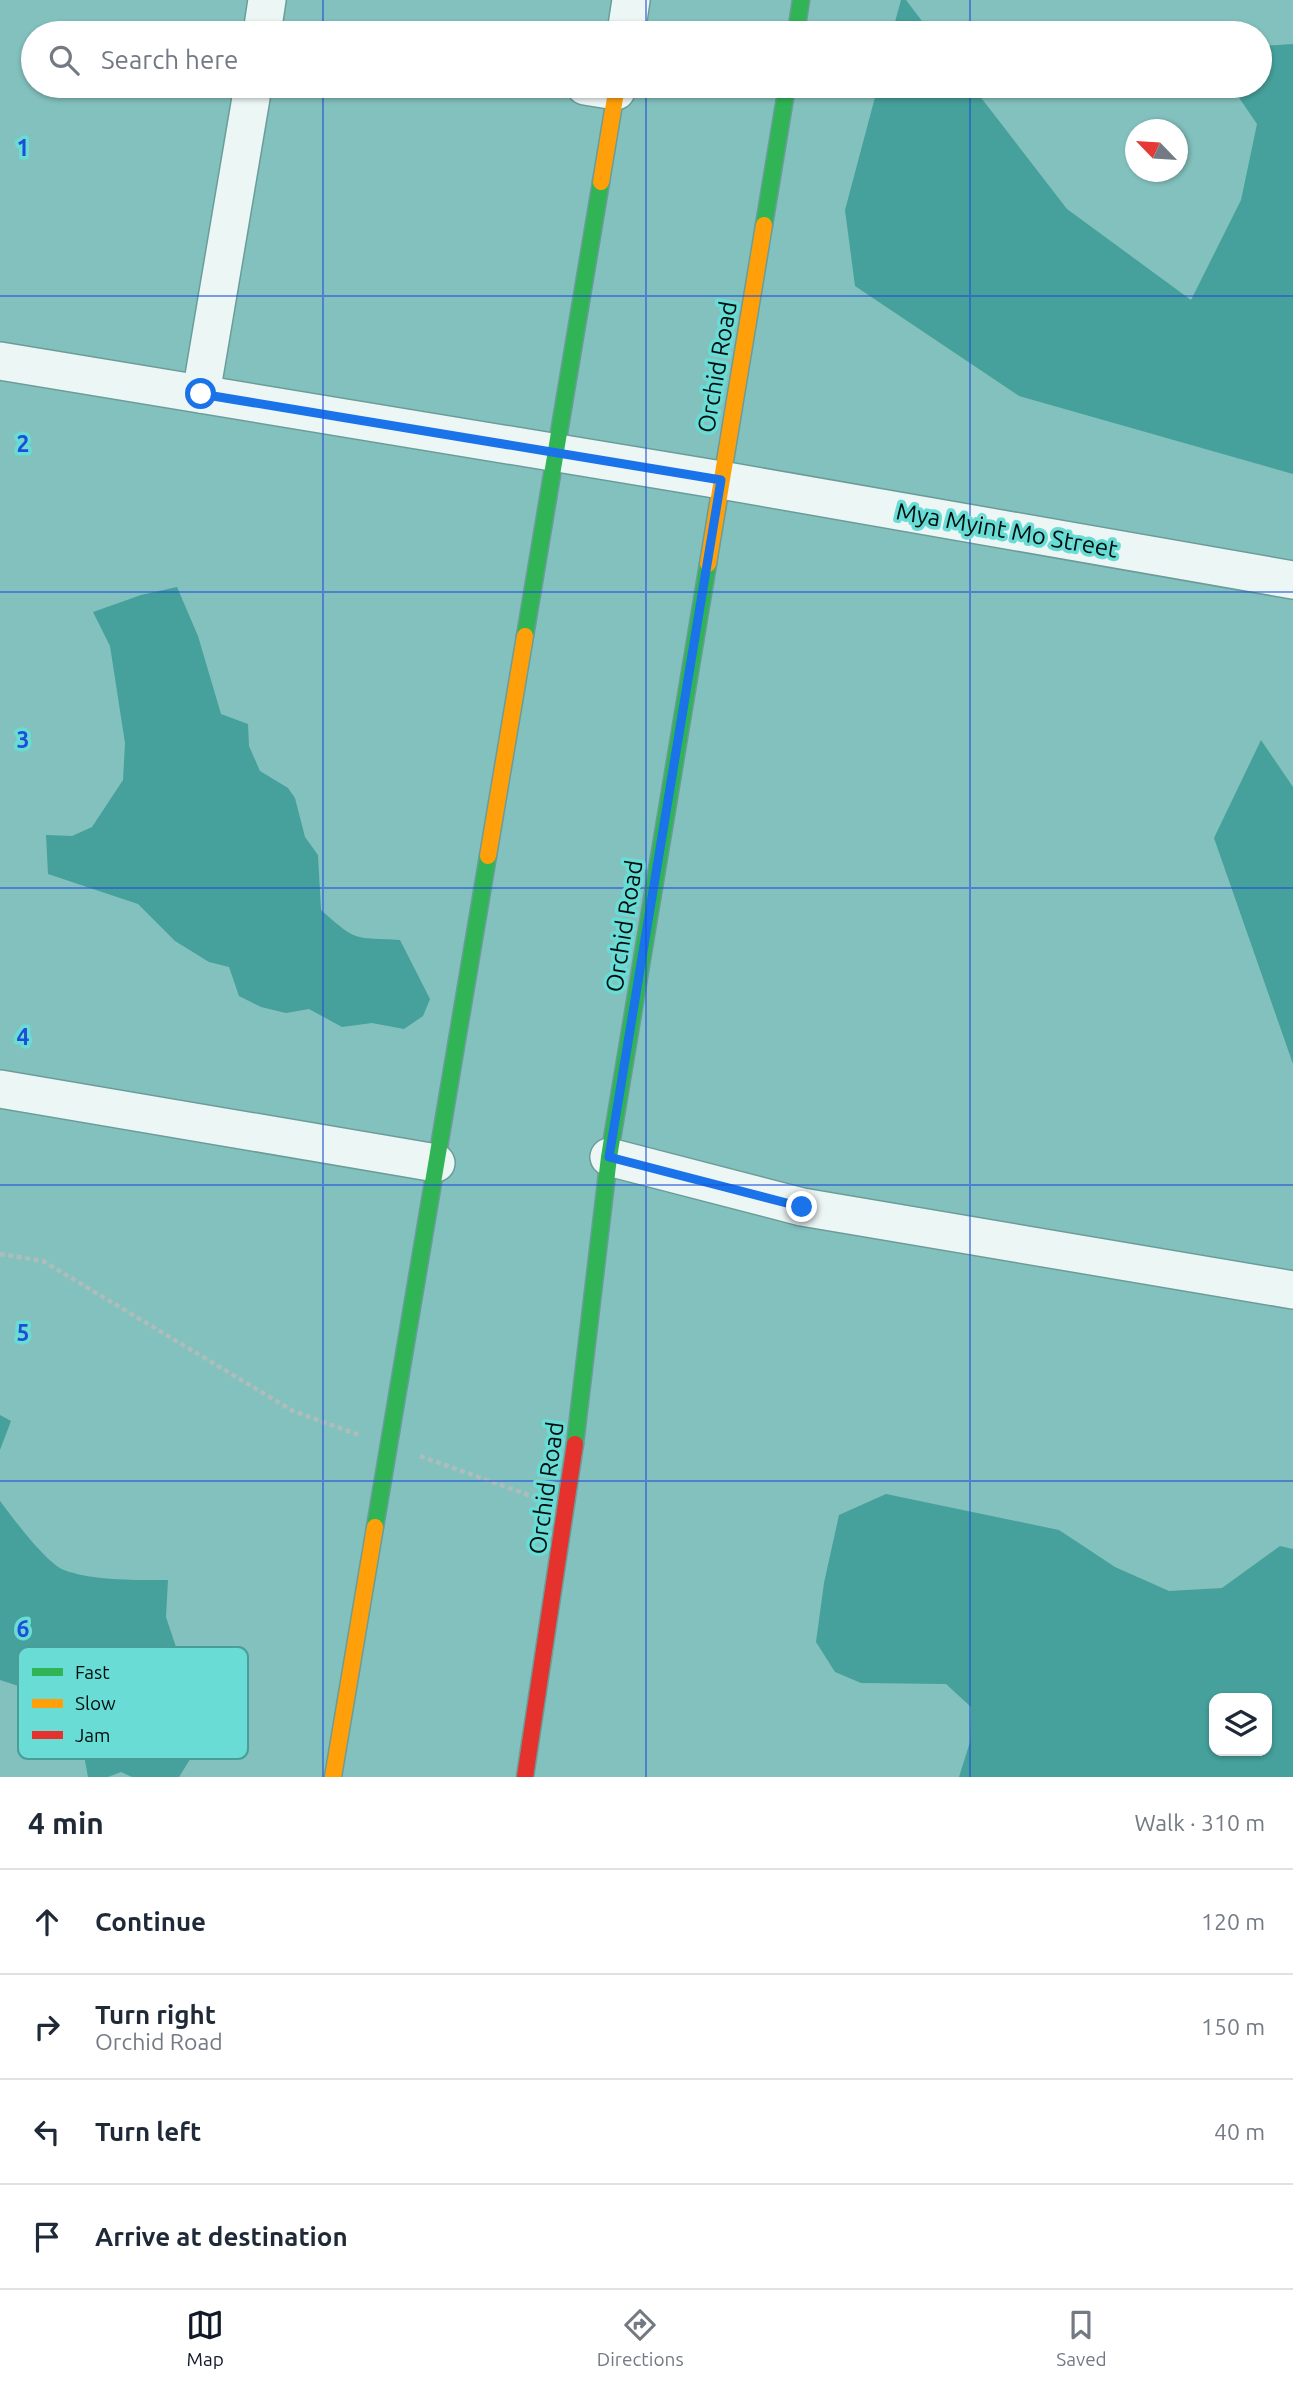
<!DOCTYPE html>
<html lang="en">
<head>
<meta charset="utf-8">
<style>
	:root { --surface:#fff; --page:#f6f6f7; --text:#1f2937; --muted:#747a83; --line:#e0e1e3; --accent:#111827 }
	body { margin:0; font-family:Ubuntu,sans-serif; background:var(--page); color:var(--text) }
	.controls { position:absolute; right:21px; bottom:21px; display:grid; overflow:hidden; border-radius:14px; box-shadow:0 2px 5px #0004 }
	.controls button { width:63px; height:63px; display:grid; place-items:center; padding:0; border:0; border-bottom:2px solid var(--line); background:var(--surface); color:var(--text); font:35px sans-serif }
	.compass { position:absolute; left:1125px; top:119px; width:63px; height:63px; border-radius:50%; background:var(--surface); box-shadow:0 2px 5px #0004; rotate:295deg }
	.stop { position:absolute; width:21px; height:21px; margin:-16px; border:5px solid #1a73e8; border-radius:50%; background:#fff }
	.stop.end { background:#1a73e8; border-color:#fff; box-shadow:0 2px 7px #0008 }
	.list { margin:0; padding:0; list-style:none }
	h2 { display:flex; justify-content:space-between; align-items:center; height:91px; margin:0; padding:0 28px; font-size:30px }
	h2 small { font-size:23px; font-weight:400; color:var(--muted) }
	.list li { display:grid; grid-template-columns:46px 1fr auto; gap:21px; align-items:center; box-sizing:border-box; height:105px; padding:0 28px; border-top:2px solid var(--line) }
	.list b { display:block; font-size:26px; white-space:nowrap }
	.list p { margin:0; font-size:23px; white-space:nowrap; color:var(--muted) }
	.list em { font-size:23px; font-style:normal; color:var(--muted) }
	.icon { flex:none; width:38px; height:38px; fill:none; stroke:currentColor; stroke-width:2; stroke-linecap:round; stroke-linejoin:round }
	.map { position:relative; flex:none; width:1293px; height:1777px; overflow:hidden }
	.search { position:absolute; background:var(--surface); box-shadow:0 2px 5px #0004; left:21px; right:21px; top:21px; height:77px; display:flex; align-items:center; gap:18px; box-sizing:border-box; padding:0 24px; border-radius:38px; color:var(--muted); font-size:26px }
	.sheet { height:511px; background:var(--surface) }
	nav { display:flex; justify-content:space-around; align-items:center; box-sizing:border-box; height:98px; border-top:2px solid var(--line); background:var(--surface); font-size:19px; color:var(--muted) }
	nav a { display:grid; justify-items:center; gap:4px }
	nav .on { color:var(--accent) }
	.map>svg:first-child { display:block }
</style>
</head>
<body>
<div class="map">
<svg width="1293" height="1777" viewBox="0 0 1293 1777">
	<rect width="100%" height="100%" fill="#83c1be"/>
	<g fill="#46a09b" fill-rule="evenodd">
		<polygon points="901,0 906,0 931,33 892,33"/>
		<polygon points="1293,44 1293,474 1019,396 855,286 845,210 878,86 972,86 1067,209 1191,300 1241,200 1257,124 1231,86 1260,86 1260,46"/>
		<path d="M177,587L198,636L221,714L248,724L249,746L260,771L288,788L295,798L305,837L318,855L321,910C358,943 354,937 400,940L430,999L423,1016L404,1029L372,1023L342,1027L309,1009L286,1013L261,1007L239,996L229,967L209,962L175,941L138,904L48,874L46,835L72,836L92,827L123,780L125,743L110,646L93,612L141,595Z"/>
		<polygon points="1261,740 1293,787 1293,1064 1214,838"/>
		<polygon points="0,1415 11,1421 0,1450"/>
		<path d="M886,1494L1059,1530L1115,1567L1169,1591L1222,1588L1280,1546L1293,1549V1777H959L970,1742L971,1707L946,1684L861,1683L835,1672L816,1642L824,1583L839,1515ZM1214,1698H1267V1751H1214Z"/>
		<path d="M0,1501C12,1517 46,1563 64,1570C93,1581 137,1580 168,1580L166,1617L194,1701L197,1748L179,1777H132L121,1772L108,1777H88L79,1727L31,1690L0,1680Z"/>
	</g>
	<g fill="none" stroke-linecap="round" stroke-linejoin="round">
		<g stroke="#6a9d9a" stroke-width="40">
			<g id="street">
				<polyline points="262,33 267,0"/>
				<polyline points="626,33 631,0"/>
				<polyline points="585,86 616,91"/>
				<polyline points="0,361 721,480 1293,580"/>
				<polyline points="201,394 253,86"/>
				<polyline points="0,1089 436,1163"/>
				<polyline points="609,1157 802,1207 1293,1290"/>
			</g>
		</g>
		<g stroke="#6a9d9a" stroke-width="19">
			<g id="fast">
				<polyline points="796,33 801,0"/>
				<polyline points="764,225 787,86"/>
				<polyline points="525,636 601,182"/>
				<polyline points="575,1444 609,1157 708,564"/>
				<polyline points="375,1527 488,856"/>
			</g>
		</g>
		<g stroke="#6a9d9a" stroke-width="19">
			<g id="slow">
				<polyline points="601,182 617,86"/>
				<polyline points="708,564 764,225"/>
				<polyline points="488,856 525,636"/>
				<polyline points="333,1777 375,1527"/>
			</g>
		</g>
		<g stroke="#6a9d9a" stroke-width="19">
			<polyline id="jam" points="525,1777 575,1444"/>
		</g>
		<g stroke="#adbdbc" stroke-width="4.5" stroke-dasharray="5 3.5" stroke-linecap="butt">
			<polyline points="0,1254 43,1261 293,1411 359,1435"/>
			<polyline points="420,1456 537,1498"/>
		</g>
		<use href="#street" stroke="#ecf6f5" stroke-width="37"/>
		<use href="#fast" stroke="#30b455" stroke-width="16"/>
		<use href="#slow" stroke="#ff9f0a" stroke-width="16"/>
		<use href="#jam" stroke="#e5322d" stroke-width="16"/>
	</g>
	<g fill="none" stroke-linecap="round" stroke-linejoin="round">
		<polyline stroke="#1a73e8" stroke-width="9" points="201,394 721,480 609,1157 802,1207"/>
	</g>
	<path fill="none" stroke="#1d4ed8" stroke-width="2" stroke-opacity="0.55" d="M323,0V33M646,0V33M970,0V33M323,86V1777M646,86V1777M970,86V1777M0,296H1293M0,592H1293M0,888H1293M0,1185H1293M0,1481H1293"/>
	<g text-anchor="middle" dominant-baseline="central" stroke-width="7" stroke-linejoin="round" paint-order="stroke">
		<g font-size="24" fill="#000f0e" stroke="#68dcd5">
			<text transform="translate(717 367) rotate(-80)">Orchid Road</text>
			<text transform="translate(1007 530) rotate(10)">Mya Myint Mo Street</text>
			<text transform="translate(624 926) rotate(-81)">Orchid Road</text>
			<text transform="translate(546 1488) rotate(-82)">Orchid Road</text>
		</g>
	</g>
	<rect x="18" y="1647" width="230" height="112" rx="10" fill="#68dcd5" stroke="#499e99" stroke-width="2"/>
	<rect x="32" y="1668" width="31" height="8" fill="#30b455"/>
	<rect x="32" y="1699" width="31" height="9" fill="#ff9f0a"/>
	<rect x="32" y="1731" width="31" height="8" fill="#e5322d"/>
	<g font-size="19" fill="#000f0e">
		<text x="75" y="1679">Fast</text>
		<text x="75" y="1710">Slow</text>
		<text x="75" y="1742">Jam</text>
	</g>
	<g font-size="23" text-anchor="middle" font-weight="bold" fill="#1d4ed8" stroke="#68dcd5" stroke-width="7" stroke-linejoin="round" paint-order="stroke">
		<text x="23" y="156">1</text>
		<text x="23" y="452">2</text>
		<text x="23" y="748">3</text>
		<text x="23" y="1045">4</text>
		<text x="23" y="1341">5</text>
		<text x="23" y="1637">6</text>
	</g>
</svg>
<div class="controls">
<button><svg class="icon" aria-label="layers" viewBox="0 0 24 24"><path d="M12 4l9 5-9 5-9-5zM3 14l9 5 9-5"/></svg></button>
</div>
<svg class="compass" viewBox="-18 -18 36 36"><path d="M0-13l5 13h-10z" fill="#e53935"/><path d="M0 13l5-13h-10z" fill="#747a83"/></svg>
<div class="stop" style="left:201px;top:394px"></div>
<div class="stop end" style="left:802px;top:1207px"></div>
<div class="search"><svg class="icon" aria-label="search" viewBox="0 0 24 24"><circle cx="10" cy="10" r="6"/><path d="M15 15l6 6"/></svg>Search here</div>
</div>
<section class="sheet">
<h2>4 min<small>Walk · 310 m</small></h2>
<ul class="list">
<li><svg class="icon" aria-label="ahead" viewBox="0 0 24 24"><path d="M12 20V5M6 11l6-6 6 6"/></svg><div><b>Continue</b></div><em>120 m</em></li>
<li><svg class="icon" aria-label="right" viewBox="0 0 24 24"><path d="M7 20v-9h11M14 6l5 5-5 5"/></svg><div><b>Turn right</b><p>Orchid Road</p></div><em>150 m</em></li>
<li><svg class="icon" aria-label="left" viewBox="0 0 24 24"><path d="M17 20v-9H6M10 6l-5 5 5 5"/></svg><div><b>Turn left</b></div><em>40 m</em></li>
<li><svg class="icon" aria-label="arrive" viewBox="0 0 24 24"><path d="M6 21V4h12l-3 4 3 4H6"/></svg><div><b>Arrive at destination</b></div></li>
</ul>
</section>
<nav>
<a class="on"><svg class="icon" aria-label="map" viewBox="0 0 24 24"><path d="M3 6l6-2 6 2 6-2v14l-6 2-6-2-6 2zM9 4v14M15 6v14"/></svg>Map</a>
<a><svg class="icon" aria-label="directions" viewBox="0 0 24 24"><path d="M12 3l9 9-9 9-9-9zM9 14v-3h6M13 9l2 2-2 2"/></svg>Directions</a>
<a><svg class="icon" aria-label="saved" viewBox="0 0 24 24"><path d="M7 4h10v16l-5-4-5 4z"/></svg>Saved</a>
</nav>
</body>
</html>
